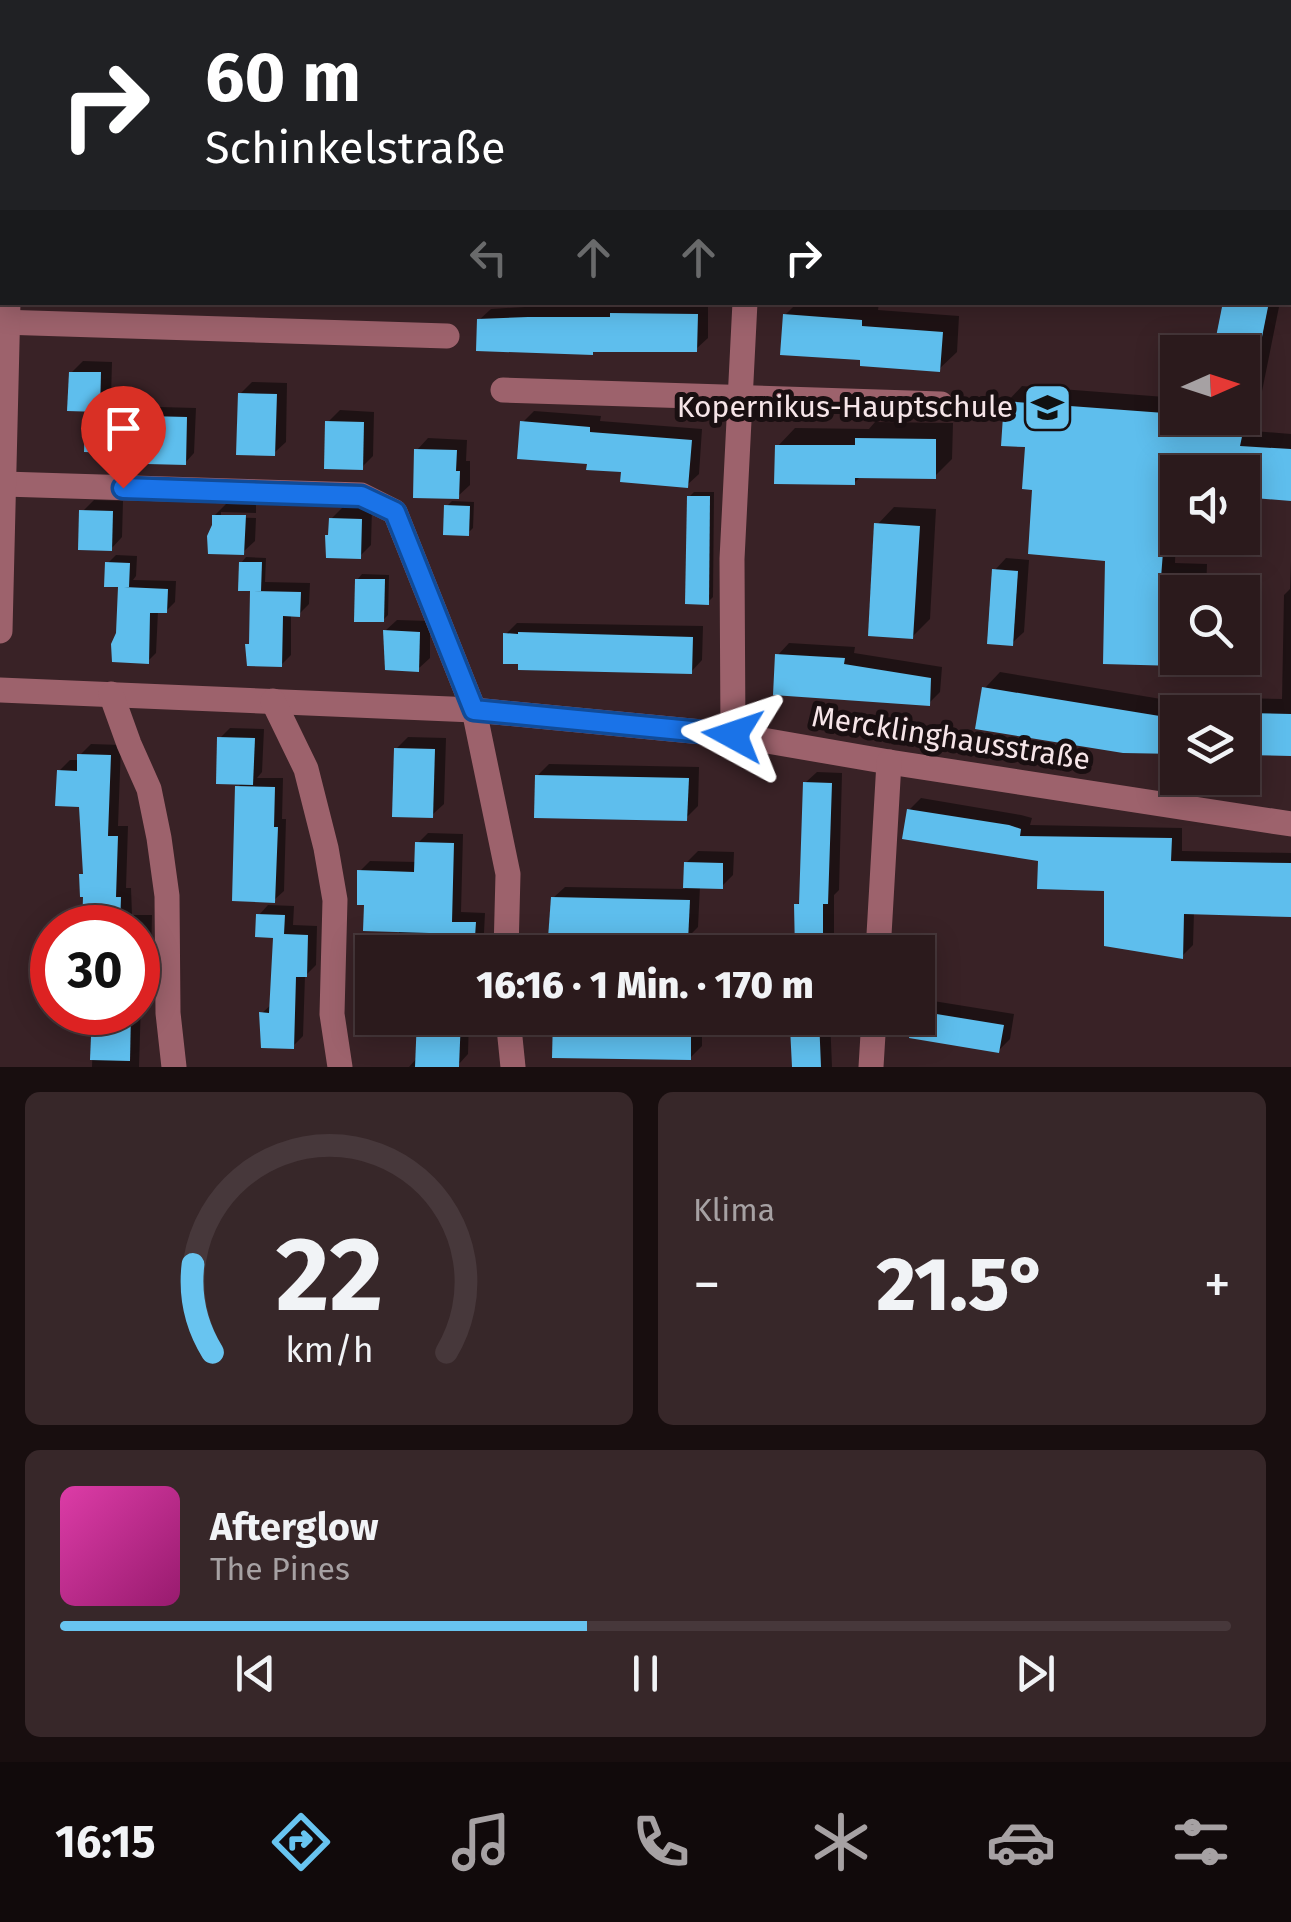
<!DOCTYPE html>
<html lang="de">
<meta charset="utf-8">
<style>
:root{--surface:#2b1a1c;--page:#372729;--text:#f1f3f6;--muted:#a6a1a3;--line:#47383b;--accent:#68c4f0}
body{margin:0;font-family:"Fira Sans",sans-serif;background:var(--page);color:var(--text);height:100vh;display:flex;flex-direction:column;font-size:38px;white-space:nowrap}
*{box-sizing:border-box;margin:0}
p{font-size:32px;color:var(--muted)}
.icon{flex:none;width:55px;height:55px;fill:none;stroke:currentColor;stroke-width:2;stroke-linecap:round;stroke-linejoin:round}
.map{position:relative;height:1067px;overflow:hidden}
.drawer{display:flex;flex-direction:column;gap:25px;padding:25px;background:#180e0f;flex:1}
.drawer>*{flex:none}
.hud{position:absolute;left:0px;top:0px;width:1292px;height:305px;box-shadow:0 5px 25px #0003,0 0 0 2px var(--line);background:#202124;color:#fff;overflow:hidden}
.needle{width:65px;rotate:87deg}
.tools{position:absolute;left:1160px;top:335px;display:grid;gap:20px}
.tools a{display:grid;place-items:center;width:100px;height:100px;border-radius:0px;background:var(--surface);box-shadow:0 5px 25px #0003,0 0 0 2px var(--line);font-size:50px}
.speed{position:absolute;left:30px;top:905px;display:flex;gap:20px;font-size:50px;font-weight:700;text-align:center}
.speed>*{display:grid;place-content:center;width:130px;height:130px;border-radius:50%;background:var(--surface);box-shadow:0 5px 25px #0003,0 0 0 2px var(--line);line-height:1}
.speed .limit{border:15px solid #d22;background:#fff;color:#111}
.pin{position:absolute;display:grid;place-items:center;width:85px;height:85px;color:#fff;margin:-102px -42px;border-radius:50% 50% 50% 0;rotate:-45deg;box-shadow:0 0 10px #0007}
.pin .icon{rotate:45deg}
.me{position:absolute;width:110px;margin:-55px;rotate:275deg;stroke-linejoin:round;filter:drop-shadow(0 0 8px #0008)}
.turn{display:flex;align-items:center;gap:35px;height:210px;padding:0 40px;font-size:45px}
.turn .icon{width:130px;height:130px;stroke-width:2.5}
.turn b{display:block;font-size:70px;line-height:85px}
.lanes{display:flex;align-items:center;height:95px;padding:0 40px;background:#0003;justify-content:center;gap:50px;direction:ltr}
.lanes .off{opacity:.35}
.big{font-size:75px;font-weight:800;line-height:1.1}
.drawer .widget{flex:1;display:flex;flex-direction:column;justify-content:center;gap:15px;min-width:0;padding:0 35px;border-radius:15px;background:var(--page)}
.drawer .dial{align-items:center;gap:0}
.dial svg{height:260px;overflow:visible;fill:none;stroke:var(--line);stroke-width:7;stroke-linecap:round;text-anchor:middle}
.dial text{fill:var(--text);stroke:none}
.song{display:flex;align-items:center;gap:30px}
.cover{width:120px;height:120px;border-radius:15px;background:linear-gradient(135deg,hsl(320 70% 55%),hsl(320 70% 35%))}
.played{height:10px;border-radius:5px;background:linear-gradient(90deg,var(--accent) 45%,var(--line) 45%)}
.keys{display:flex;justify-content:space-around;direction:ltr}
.heat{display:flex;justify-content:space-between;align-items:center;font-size:55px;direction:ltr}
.drawer .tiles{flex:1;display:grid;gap:25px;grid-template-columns:1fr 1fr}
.widget:last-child{grid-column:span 2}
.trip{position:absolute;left:355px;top:935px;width:580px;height:100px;border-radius:0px;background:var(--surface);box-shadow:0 5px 25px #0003,0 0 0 2px var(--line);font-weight:800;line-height:100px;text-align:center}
.tabs{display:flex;height:160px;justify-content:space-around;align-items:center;background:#110a0b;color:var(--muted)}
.tabs .icon{width:70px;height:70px}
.tabs .selected{color:var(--accent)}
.tabs b{font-size:45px;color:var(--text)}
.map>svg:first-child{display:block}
.shadow{fill:#0007}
.building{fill:#5ebeed}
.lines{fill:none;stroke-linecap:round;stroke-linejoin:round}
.minor{stroke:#9d626c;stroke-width:25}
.route-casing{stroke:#114b97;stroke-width:25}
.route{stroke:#1a73e8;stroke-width:18}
.labels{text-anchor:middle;stroke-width:10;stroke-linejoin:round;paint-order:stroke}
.poi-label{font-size:30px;fill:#f6e5e8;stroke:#190f11;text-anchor:end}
.street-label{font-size:30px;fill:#f6e5e8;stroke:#190f11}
</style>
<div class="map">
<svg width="1291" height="1067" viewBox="0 0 1291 1067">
<rect width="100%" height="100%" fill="#392226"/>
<g class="shadow">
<path d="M 320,0 L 368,0 L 367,2 L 320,2 Z"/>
<path d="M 520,0 L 736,0 L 734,2 L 552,2 Z"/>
<path d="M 812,0 L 1078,0 L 1075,2 L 812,2 Z"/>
<path d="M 1269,0 L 1291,0 L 1291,97 L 1290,2 L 1268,2 Z"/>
<path d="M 1290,194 L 1291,194 L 1290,258 Z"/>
<path d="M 798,302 L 879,303 L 878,310 L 959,316 L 957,352 L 939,369 L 862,358 L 785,315 Z"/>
<path d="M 1225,302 L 1280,302 L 1254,431 L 1291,434 L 1291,498 L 1242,472 L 1178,472 L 1175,563 L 1207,564 L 1206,592 L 1178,592 L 1178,658 L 1196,658 L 1190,664 L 1106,662 L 1108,559 L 1034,488 L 1028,444 L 1007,402 L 1022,386 L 1178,398 L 1178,418 L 1242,418 L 1242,352 L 1215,352 Z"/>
<path d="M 624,303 L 708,304 L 708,338 L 696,349 L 479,320 L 491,309 L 541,306 L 620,307 Z"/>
<path d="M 83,361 L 112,362 L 111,398 L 99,410 L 71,373 Z"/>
<path d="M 252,382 L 287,383 L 286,442 L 274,453 L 240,394 Z"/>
<path d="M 160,407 L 196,408 L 194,453 L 185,463 L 150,451 L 87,423 L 97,414 L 152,415 Z"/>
<path d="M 340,410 L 374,412 L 373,456 L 362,467 L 328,422 Z"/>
<path d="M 534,411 L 601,416 L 600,421 L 702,429 L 699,474 L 687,485 L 589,462 L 523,422 Z"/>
<path d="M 875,422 L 953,423 L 952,459 L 935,476 L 861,476 L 854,483 L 778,446 L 795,428 L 869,429 Z"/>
<path d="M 428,438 L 467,440 L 466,461 L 470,461 L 470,485 L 458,496 L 417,450 Z"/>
<path d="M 694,492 L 714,492 L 713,597 L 708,602 L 689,497 Z"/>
<path d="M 94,500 L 123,501 L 122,537 L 111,549 L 82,512 Z"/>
<path d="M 452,501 L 474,502 L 473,528 L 468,533 L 446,507 Z"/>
<path d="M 226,504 L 256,505 L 256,513 L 221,512 L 221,517 L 256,518 L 255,541 L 243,552 L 214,516 Z"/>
<path d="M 343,507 L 372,508 L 371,545 L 360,556 L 331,519 Z"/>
<path d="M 894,507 L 936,509 L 930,619 L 912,637 L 877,525 Z"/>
<path d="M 116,555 L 137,556 L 136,576 L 133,580 L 176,581 L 175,602 L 166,611 L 158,611 L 156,653 L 148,661 L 119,634 L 120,585 L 108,563 Z"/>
<path d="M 246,557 L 266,558 L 265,582 L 310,583 L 309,604 L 299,614 L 291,614 L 291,655 L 281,665 L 248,645 L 251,641 L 253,592 L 257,589 L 241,563 Z"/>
<path d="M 1006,558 L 1029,560 L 1024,632 L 1012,643 L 995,570 Z"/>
<path d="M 1291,560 L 1291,754 L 1242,753 L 1242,712 L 1178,712 L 1178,751 L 985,688 L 1000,672 L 1185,703 L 1191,697 L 1282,699 L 1284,595 L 1290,589 Z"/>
<path d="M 362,574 L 389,575 L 388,615 L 383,620 L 357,580 Z"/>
<path d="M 397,620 L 430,621 L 430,658 L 418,669 L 385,631 Z"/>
<path d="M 517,623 L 703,626 L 702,660 L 691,672 L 506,634 Z"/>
<path d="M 789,643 L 855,647 L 854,653 L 942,667 L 940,692 L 929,703 L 778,655 Z"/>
<path d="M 230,728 L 264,729 L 262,772 L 257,778 L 283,778 L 282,819 L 286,819 L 284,891 L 274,900 L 238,787 L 243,782 L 220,738 Z"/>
<path d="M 408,737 L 446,738 L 444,804 L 432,815 L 396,749 Z"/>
<path d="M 91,744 L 121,745 L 118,826 L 128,826 L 126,888 L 131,888 L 132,915 L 152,915 L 151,960 L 142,969 L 139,1067 L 92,1067 L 94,1012 L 138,1012 L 138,928 L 85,928 L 82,875 L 85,872 L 82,805 L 59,771 L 70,760 L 80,760 L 80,755 Z"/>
<path d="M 549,764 L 699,767 L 698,806 L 686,818 L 537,776 Z"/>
<path d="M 817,772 L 842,773 L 839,890 L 834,895 L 834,952 L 797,952 L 797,905 L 801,900 L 805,783 Z"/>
<path d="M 921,798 L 1021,815 L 1032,818 L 1030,825 L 1182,828 L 1182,851 L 1291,853 L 1291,914 L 1194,912 L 1193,945 L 1182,956 L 1107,888 L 1041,859 L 909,810 Z"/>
<path d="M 428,833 L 463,834 L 461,912 L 485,913 L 483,952 L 399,952 L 399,930 L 367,903 L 360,871 L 370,861 L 417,862 L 418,843 Z"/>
<path d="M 698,851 L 734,852 L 733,875 L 722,886 L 700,886 L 698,927 L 687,938 L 553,898 L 565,887 L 685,889 L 686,863 Z"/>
<path d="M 268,905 L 294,906 L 293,925 L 317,926 L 316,965 L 305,976 L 303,1036 L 293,1046 L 262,1013 L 272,1004 L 275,935 L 259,915 Z"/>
<path d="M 927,1000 L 1014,1014 L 1010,1039 L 998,1051 L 911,1036 L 914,1018 L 918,1018 L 918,1009 Z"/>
<path d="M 419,1018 L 469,1018 L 468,1054 L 458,1065 L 409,1067 L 418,1057 Z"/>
<path d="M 557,1018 L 702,1018 L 702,1046 L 690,1058 Z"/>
<path d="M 797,1018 L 830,1018 L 832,1067 L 794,1067 L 793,1028 L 797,1023 Z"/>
</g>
<g class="building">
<path d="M 1223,302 L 1269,302 L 1259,352 L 1213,352 Z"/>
<path d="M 610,313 L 698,314 L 697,352 L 593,352 L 593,355 L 476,351 L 477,319 L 528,317 L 610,317 Z"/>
<path d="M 783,314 L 862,320 L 862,326 L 943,332 L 940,372 L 860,366 L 860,360 L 780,355 Z"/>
<path d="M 69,372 L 101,372 L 100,412 L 67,411 Z"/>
<path d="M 238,393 L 277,394 L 275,456 L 236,455 Z"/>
<path d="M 1004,401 L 1178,414 L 1178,418 L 1246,418 L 1240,446 L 1291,449 L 1291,501 L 1242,497 L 1242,472 L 1178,472 L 1178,501 L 1167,500 L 1161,578 L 1178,578 L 1178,666 L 1103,664 L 1105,561 L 1028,554 L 1032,490 L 1022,489 L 1025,447 L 1001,446 Z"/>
<path d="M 148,416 L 187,417 L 186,465 L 147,464 L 147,454 L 84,452 L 85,422 L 148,424 Z"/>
<path d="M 325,421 L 364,422 L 363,470 L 324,469 Z"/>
<path d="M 520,421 L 590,427 L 590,432 L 692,440 L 688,488 L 620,482 L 621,472 L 586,470 L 587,464 L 517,459 Z"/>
<path d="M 855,438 L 936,439 L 936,479 L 855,478 L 855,485 L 774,484 L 775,445 L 855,445 Z"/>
<path d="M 414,449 L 457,450 L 456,471 L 460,471 L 459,499 L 413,498 Z"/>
<path d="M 687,496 L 710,496 L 709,605 L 685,604 Z"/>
<path d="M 444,505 L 470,506 L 469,536 L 443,535 Z"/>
<path d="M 79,510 L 113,511 L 112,551 L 78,550 Z"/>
<path d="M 212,515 L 246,515 L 244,555 L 208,554 L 207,536 L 212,525 Z"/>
<path d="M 329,518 L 362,519 L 361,559 L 326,558 L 325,535 L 328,535 Z"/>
<path d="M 874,523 L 920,526 L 913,639 L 868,636 Z"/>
<path d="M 105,562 L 130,563 L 129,587 L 124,587 L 168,589 L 167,613 L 150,613 L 149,664 L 112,662 L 111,644 L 116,633 L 118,587 L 104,587 Z"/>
<path d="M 239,562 L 262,562 L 261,591 L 238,591 Z"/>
<path d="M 992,569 L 1018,571 L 1013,646 L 987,644 Z"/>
<path d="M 355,579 L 385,579 L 384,622 L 354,622 Z"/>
<path d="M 250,591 L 301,592 L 300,617 L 283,616 L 282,667 L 247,666 L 245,644 L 249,644 Z"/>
<path d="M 383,630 L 420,632 L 419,672 L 385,670 Z"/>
<path d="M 518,632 L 693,637 L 692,674 L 518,670 L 518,664 L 503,664 L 503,633 L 518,634 Z"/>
<path d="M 775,654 L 845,658 L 844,664 L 931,678 L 930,706 L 773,695 Z"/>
<path d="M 982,687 L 1178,719 L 1178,754 L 1123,753 L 975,729 Z"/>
<path d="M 1242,713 L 1291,714 L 1291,756 L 1242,755 Z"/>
<path d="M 217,737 L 255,738 L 253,785 L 216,784 Z"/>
<path d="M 394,748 L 435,749 L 433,818 L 392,817 Z"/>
<path d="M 77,754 L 111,755 L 108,836 L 118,836 L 116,897 L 121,897 L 120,928 L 82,928 L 83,897 L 80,897 L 79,874 L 83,874 L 79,807 L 55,806 L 57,770 L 77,771 Z"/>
<path d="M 535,775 L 689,778 L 687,821 L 534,818 Z"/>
<path d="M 803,782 L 832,783 L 828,904 L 823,904 L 823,952 L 795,952 L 794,904 L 799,904 Z"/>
<path d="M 235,786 L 275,787 L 274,827 L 278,827 L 275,903 L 232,901 Z"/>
<path d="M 907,809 L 1009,825 L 1021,829 L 1020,836 L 1172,838 L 1171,861 L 1291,863 L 1291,917 L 1184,914 L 1183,959 L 1104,946 L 1104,891 L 1037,889 L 1038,861 L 902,839 Z"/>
<path d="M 415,842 L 454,843 L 452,922 L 476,922 L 474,952 L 429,952 L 429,933 L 363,931 L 364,905 L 357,905 L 357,870 L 414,872 Z"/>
<path d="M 684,862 L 723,863 L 723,889 L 683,888 Z"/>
<path d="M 551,897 L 690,900 L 688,941 L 548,938 Z"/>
<path d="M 256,914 L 285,915 L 284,934 L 308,935 L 307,977 L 296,977 L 294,1049 L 261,1048 L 259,1012 L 269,1013 L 273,938 L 255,937 Z"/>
<path d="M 918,1011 L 1004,1025 L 999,1053 L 909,1038 L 912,1018 L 918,1018 Z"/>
<path d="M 92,1012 L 131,1012 L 130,1061 L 90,1060 Z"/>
<path d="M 417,1018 L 461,1018 L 459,1067 L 415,1067 Z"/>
<path d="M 553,1018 L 691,1020 L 691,1060 L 552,1058 Z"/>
<path d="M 795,1018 L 819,1018 L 821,1067 L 792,1067 L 790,1027 L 795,1027 Z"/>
</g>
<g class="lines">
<g class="minor">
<path d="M 448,0 L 448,2"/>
<path d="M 10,2 L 10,0"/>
<path d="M 774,2 L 774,0"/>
<path d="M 1290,133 L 1291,133"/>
<path d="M 0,322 L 447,336"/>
<path d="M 503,390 L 941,404"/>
<path d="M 4,484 L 361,495 L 395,512 L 474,710 L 508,874 L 506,952"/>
<path d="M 0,631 L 8,302"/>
<path d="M 0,690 L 474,710 L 733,735 L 889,762 L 1291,824"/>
<path d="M 111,694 L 129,744 L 149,789 L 159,838 L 167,896 L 168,1013 L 174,1067"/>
<path d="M 273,701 L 306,769 L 326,848 L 335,900 L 332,1014 L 340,1067"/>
<path d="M 733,735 L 732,559 L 745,302"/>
<path d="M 878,952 L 889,762"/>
<path d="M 508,1018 L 513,1067"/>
<path d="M 871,1067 L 874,1018"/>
</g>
</g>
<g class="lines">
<defs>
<path id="route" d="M 123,488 L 361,496 L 395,512 L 474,710 L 733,735"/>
</defs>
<use href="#route" class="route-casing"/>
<use href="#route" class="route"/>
</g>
<defs>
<symbol id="school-square" viewBox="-11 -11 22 22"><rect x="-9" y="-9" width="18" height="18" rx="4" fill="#68c4f0" stroke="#190f11"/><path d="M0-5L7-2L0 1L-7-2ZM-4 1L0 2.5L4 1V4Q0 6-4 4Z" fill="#111"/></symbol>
</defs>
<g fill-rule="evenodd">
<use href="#school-square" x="1020" y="380" width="55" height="55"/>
</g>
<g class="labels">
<g class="poi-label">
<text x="1013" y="417">Kopernikus-Hauptschule</text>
</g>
<g class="street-label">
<text transform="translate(951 738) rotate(9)" y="10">Mercklinghausstraße</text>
</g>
</g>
</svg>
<div class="tools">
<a><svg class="needle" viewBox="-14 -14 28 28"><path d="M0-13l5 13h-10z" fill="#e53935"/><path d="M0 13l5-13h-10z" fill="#a6a1a3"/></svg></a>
<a><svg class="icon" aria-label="sound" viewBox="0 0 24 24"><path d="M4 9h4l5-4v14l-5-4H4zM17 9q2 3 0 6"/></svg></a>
<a><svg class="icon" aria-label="search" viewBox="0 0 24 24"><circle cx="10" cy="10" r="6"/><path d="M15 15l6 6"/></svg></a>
<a><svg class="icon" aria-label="layers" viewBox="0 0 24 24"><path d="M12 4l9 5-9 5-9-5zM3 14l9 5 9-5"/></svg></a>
</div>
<div class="speed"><div class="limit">30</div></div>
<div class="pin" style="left:123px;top:488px;background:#d93025"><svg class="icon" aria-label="arrive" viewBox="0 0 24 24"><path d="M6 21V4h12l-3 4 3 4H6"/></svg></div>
<svg class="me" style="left:733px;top:735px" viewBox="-20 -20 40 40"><path d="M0-17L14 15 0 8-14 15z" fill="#1a73e8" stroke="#fff" stroke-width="4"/></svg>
<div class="trip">16:16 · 1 Min. · 170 m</div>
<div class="hud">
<div class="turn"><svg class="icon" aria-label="right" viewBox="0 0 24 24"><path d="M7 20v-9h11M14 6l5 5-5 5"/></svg><div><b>60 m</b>Schinkelstraße</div></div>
<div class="lanes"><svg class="icon off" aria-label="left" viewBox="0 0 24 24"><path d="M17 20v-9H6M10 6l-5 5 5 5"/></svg><svg class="icon off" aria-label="ahead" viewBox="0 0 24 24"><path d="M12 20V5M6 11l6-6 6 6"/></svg><svg class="icon off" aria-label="ahead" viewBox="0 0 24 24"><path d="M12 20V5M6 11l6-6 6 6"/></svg><svg class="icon" aria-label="right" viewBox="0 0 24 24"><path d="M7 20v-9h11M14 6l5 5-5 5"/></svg></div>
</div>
</div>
<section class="drawer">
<div class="tiles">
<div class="widget dial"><svg viewBox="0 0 100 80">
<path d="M14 69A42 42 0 1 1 86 69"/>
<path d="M14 69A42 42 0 0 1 8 42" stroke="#68c4f0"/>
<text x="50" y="56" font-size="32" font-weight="700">22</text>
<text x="50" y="72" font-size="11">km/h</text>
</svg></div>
<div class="widget"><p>Klima</p>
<div class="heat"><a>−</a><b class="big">21.5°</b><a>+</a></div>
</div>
<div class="widget">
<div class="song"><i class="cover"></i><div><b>Afterglow</b><p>The Pines</p></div></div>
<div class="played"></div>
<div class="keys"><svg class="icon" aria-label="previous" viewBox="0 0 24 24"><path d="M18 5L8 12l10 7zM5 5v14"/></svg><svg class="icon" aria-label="pause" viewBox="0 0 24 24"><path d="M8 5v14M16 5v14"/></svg><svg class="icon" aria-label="next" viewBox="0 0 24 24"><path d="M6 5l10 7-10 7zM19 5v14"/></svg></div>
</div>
</div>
</section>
<nav class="tabs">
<b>16:15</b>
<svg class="icon selected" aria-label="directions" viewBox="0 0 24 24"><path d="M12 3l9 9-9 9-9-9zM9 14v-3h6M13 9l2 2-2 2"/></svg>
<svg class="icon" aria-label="music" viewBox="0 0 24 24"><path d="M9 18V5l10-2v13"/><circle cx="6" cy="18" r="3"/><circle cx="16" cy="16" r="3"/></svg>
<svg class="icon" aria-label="phone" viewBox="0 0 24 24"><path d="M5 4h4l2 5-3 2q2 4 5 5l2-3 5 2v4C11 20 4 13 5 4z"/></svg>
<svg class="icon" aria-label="climate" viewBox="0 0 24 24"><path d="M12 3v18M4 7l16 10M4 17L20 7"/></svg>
<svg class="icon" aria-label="car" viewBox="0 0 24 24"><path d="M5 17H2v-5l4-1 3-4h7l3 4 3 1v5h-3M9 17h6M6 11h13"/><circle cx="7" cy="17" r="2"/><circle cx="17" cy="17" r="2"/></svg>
<svg class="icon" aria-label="filters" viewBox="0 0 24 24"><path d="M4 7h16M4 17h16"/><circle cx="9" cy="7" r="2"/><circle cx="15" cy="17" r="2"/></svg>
</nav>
